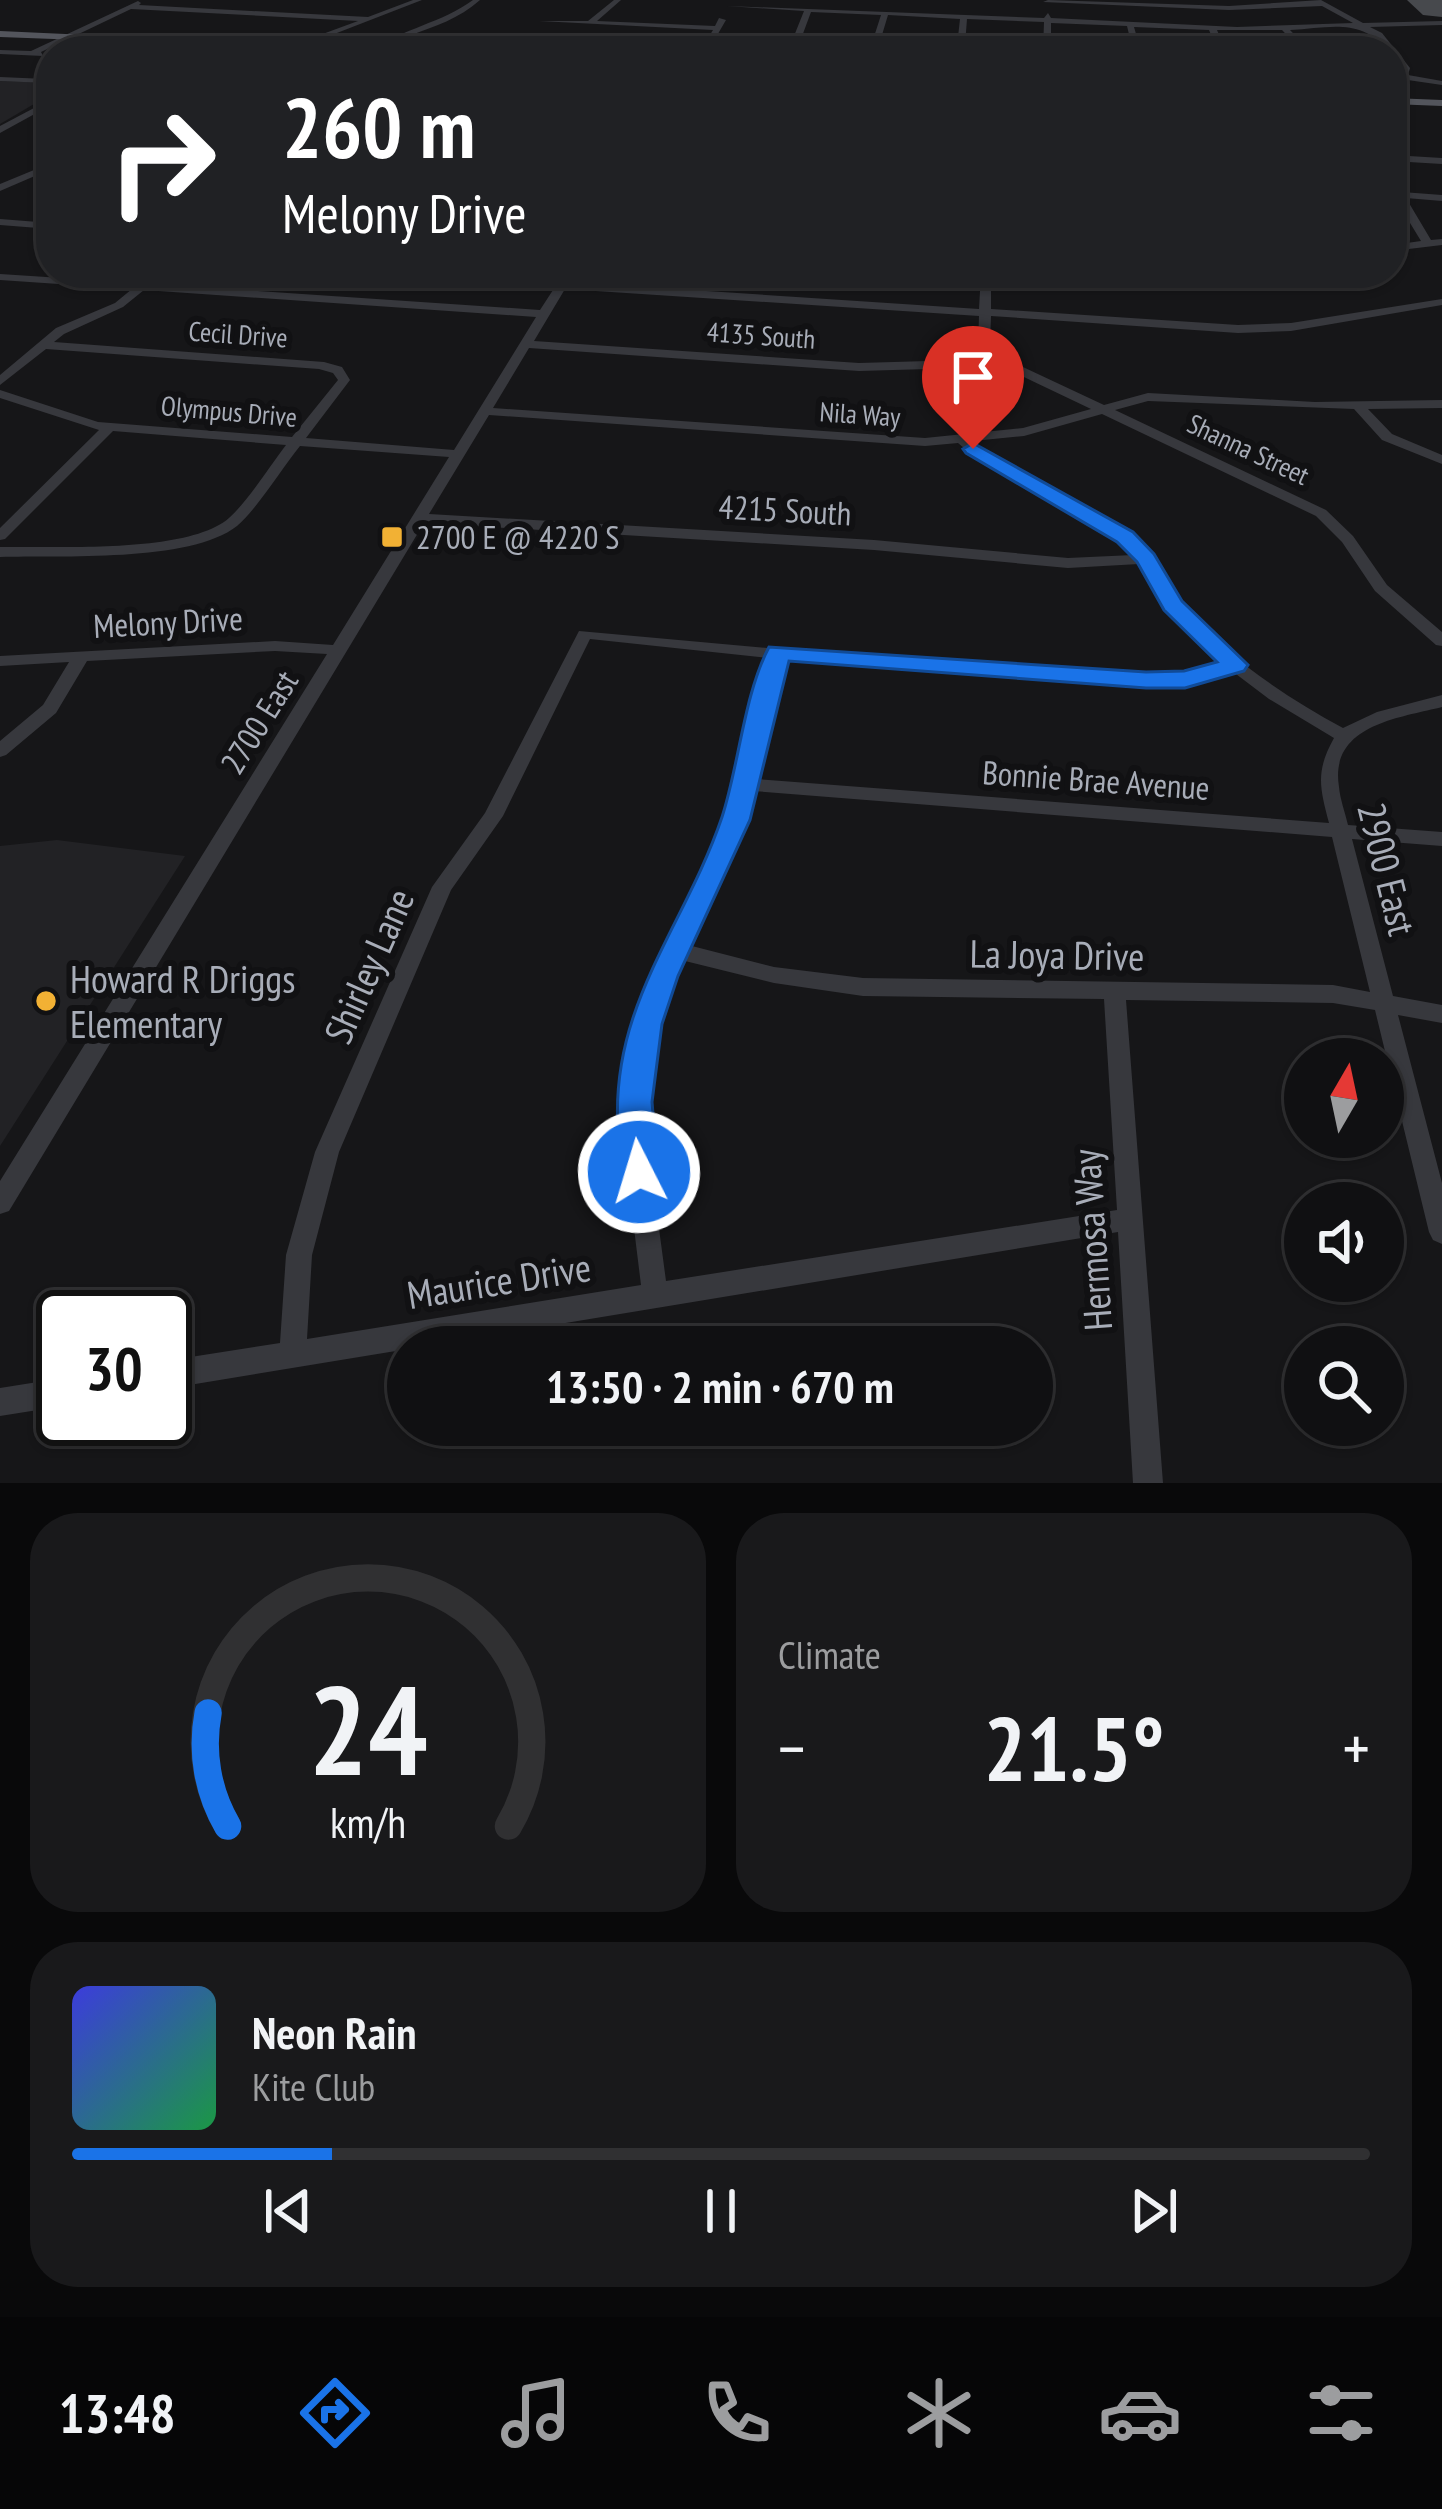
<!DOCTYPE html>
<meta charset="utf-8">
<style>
:root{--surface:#101012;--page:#19191b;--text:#f1f3f6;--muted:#9c9d9f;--line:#303032;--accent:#1a73e8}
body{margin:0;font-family:"PT Sans Narrow",sans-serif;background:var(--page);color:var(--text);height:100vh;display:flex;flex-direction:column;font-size:45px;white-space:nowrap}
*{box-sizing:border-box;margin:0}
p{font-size:39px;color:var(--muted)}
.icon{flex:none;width:66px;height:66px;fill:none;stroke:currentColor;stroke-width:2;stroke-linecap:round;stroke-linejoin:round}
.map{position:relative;height:1483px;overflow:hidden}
.sheet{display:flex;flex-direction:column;gap:30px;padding:30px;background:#09090a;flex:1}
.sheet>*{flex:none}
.hud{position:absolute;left:36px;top:36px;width:1371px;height:252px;border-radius:48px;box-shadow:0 3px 9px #0004,0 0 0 3px var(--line);background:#202124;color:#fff;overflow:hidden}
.needle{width:78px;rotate:9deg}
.controls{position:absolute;left:1284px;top:1038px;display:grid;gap:24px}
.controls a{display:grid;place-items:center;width:120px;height:120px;border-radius:50%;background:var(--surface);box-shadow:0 3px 9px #0004,0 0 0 3px var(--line);font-size:60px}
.speed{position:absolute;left:36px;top:1290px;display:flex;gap:24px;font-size:60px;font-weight:700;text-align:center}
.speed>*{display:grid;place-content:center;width:156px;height:156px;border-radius:50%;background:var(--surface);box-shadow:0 3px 9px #0004,0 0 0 3px var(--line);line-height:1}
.speed .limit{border:6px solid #111;border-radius:18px;background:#fff;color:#111}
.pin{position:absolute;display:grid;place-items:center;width:102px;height:102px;color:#fff;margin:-123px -51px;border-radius:50% 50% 50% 0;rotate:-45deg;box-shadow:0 0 12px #0007}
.pin .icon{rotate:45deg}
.me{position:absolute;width:132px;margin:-66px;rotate:355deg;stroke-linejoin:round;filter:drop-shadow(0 0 9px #0008)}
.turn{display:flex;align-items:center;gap:42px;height:252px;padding:0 48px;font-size:54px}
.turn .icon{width:156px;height:156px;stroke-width:2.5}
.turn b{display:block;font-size:84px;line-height:102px}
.big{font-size:90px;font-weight:800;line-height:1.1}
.sheet .tile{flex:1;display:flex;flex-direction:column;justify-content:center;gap:18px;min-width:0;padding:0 42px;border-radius:48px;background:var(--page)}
.sheet .dial{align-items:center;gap:0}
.dial svg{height:312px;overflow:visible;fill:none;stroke:var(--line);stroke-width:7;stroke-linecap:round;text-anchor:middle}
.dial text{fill:var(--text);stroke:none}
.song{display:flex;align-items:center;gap:36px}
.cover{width:144px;height:144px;border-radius:18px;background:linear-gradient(135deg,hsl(240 70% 55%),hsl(140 70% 35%))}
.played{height:12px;border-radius:6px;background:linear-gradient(90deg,var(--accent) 20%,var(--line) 20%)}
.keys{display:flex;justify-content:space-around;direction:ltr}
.heat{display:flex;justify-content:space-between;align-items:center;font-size:66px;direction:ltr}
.sheet .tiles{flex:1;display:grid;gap:30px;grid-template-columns:1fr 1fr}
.tile:last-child{grid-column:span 2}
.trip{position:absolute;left:387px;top:1326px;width:666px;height:120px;border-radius:60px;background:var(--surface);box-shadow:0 3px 9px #0004,0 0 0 3px var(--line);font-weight:800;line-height:120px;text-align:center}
.dock{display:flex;height:192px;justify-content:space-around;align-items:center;background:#060607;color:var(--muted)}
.dock .icon{width:84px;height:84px}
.dock .active{color:var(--accent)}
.dock b{font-size:54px;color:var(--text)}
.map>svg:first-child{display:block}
.built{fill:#222225}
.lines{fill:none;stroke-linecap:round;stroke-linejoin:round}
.minor{fill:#37383d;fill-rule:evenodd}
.major{fill:#53555c;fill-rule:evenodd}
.wall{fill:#47494d}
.route{fill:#1a73e8;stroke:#114b97;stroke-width:3}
.poi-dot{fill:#f2b134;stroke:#111113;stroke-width:4.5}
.labels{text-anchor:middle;stroke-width:12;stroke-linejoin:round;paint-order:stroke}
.far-street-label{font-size:27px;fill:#a8adb8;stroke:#111113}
.street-label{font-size:33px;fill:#a8adb8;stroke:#111113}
.poi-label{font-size:33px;fill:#a8adb8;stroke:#111113;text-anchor:start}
.near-street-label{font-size:39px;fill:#a8adb8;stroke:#111113}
.near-poi-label{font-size:39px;fill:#a8adb8;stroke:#111113;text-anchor:start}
</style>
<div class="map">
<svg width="1442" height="1483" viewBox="0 0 1442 1483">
<rect width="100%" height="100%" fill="#161618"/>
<g class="built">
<path d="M 0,81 L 51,83 L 51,94 L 0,124 Z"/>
<path d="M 57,840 L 185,856 L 0,1146 L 0,846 Z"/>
</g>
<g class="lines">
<g class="minor">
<path d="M 413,0 L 422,0 L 293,50 L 290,46 L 358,21 L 131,9 L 41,52 L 43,56 L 0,54 L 0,50 L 31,51 L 138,1 L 141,3 L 139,5 L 368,17 Z"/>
<path d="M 473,0 L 480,0 C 459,19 435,26 409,36 C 396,41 386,50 372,51 C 403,28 442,23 473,0 Z"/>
<path d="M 614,0 L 621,0 L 597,21 L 715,26 L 719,18 L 726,20 L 708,51 L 700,51 L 713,30 L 539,21 L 588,21 Z"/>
<path d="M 1048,0 L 1229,6 L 1321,0 L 1363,23 L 1442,21 L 1442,25 L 1370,27 L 1382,33 L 1410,68 L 1408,75 L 1442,81 L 1442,85 L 1394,78 L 1394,74 L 1401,74 L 1403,70 L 1392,56 L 1392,51 L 1388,51 C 1361,17 1329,28 1290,30 L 1310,51 L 1302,51 L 1282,30 L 1217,30 L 1226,51 L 1218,51 L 1209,30 L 1134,27 L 1141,51 L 1133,51 L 1127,26 L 1051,23 L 1051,51 L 1043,51 L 1044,22 L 967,19 L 965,45 L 978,51 L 967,51 L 957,46 L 960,19 L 888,15 L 879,45 L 875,47 L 796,43 L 792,41 L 804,11 L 727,6 L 1044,18 L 1048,13 L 1051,18 L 1237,27 L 1353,23 L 1322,6 L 1229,10 L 1043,2 ZM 811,12 L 881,15 L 872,43 L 801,39 Z"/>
<path d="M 0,77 L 46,79 L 50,81 L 46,83 L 0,81 Z"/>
<path d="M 51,99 L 51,105 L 0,133 L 0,126 Z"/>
<path d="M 1392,155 L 1442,158 L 1442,164 L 1392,161 Z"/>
<path d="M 51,163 L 51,169 L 0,191 L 0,184 Z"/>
<path d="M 1392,181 L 1402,192 L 1442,195 L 1442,201 L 1406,198 L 1431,240 L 1442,239 L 1442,245 L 1392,251 L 1392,245 L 1421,241 L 1393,195 Z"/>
<path d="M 0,219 L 51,223 L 51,229 L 0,225 Z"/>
<path d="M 152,273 L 164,273 L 152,284 L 540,310 L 564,273 L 574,273 L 569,282 L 979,309 L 981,273 L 991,273 L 991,309 L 1238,325 L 1291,323 L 1442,299 L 1442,305 L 1291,331 L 1238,333 L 991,316 L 990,347 L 995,354 L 1104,405 L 1148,393 L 1315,402 L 1442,400 L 1442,408 L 1368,409 L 1392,434 L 1442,455 L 1442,464 L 1382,440 L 1354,409 L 1148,401 L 1115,410 L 1326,510 L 1353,536 L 1387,585 L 1442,632 L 1442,646 L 1436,645 L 1375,591 L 1342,542 L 1316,516 L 1102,414 L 1024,436 L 973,441 C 1021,480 1083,495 1130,534 C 1154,554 1162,583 1183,607 C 1228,658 1284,696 1343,728 L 1377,712 L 1442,695 L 1442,707 C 1399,718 1329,725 1339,787 C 1340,799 1345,812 1348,825 L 1442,832 L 1442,846 L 1352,839 L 1393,996 L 1442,1005 L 1442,1023 L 1398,1015 L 1442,1183 L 1442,1244 L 1433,1240 L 1429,1232 L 1375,1010 L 1333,1003 L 1126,1000 L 1163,1483 L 1133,1483 L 1118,1232 L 165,1389 L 165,1361 L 280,1343 L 286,1255 L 315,1152 L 432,887 L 485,813 L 579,631 L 823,653 L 1146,675 L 1185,674 L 1222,663 L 1170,611 L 1139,564 L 1068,568 L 874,550 L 424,523 L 9,1211 L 0,1214 L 0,1181 L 327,654 L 275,651 L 87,661 L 56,713 L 6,755 L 0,757 L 0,741 L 43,705 L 69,662 L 0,666 L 0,656 L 275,641 L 333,645 L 449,457 L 300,446 C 282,468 257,509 237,526 C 190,563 59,555 0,557 L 0,547 C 55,546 188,554 229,518 C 249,500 269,467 286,445 L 113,431 L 5,539 L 0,540 L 0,528 L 99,430 L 0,398 L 0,390 L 98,422 L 292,437 L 338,380 L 333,373 L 319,369 L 46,349 L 0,385 L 0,375 L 56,328 L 115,303 L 132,289 L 0,280 L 0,274 L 139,283 ZM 565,289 L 979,316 L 978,347 L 984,355 L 963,360 L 859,363 L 534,341 ZM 144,290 L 536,317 L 454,450 L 306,438 L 350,380 L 342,367 L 324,362 L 54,342 L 64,334 L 123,307 ZM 529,348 L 859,371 L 963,368 L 990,361 L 1091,409 L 1023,428 L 925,438 L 493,408 ZM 489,415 L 925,446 L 958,443 C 1011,489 1087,502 1133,555 L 1068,558 L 874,540 L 429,514 ZM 590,639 L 768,658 L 726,820 L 651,977 L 629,1049 L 622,1131 L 641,1285 L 307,1339 L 312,1255 L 339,1152 L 451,890 L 503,816 ZM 785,659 L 1146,685 L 1185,684 L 1232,671 L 1269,699 L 1334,738 C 1315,772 1320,788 1329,823 L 756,779 ZM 753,791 L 1332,837 L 1370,992 L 1333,985 L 863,978 L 774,967 L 688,945 L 746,820 ZM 681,960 L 774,983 L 863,996 L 1104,999 L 1117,1210 L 666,1281 L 646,1131 L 651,1049 Z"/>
<path d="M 63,1378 L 63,1406 L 0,1416 L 0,1388 Z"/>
</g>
<g class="major">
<path d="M 0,31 L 369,48 L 373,51 L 0,37 Z"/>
<path d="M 1392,98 L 1442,100 L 1442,106 L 1392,104 Z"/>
</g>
</g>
<path class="wall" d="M 1407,0 L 1442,0 L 1442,17 L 1423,15 Z"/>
<path class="route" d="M 973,443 L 1133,532 L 1154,554 L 1182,601 L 1248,665 L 1244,671 L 1185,688 L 1146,688 L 789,661 L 750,820 L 678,976 L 662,1024 L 652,1102 L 658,1172 L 652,1184 L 639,1189 L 626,1184 C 618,1167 619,1148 618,1129 C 610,1005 685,926 722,817 C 739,765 744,694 769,647 L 1146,672 L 1184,671 L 1217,662 L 1164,610 L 1137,562 L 1117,542 L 966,453 L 963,449 Z"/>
<g class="poi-dot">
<rect x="380" y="525" width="24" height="24" rx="6"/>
<circle cx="46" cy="1001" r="12"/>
</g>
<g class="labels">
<g class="far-street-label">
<text transform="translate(238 335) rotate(4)" y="9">Cecil Drive</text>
<text transform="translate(761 336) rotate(4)" y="9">4135 South</text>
<text transform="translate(229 412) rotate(5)" y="9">Olympus Drive</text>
<text transform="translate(860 415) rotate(4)" y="9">Nila Way</text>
<text transform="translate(1248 450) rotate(25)" y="9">Shanna Street</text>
</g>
<g class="street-label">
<text transform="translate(785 510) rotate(3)" y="12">4215 South</text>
<text transform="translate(168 622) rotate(-3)" y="12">Melony Drive</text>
<text transform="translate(259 722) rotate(-58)" y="12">2700 East</text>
<text transform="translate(1096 780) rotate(4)" y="12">Bonnie Brae Avenue</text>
</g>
<g class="poi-label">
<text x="416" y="549">2700 E @ 4220 S</text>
</g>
<g class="near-street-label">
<text transform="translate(1387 869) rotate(76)" y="14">2900 East</text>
<text transform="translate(1057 955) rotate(1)" y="14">La Joya Drive</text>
<text transform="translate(369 966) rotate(-66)" y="14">Shirley Lane</text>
<text transform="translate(1092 1240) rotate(-94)" y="14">Hermosa Way</text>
<text transform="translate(499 1281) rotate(-9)" y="14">Maurice Drive</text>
</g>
<g class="near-poi-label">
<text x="70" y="993">Howard R Driggs<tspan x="70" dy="45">Elementary</tspan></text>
</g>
</g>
</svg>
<div class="controls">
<a><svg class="needle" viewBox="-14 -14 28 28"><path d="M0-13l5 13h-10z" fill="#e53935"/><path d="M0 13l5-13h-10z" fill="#9c9d9f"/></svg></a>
<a><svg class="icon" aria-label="sound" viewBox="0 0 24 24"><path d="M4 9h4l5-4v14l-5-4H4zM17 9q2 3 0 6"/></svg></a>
<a><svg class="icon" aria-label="search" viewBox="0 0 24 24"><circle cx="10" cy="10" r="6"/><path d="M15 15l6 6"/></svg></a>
</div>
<div class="speed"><div class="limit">30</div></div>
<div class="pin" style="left:973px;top:449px;background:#d93025"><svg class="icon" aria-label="arrive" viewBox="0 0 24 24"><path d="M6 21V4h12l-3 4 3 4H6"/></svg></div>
<svg class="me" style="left:639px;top:1172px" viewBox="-20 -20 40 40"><circle r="17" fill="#1a73e8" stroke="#fff" stroke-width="3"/><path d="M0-11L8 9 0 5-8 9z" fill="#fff"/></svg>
<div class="trip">13:50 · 2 min · 670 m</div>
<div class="hud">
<div class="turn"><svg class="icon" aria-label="right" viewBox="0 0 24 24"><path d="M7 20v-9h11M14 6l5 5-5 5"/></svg><div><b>260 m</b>Melony Drive</div></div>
</div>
</div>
<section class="sheet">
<div class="tiles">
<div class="tile dial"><svg viewBox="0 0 100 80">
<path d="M14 69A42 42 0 1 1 86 69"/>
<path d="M14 69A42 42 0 0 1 9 40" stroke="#1a73e8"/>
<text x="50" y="56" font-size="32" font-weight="700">24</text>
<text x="50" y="72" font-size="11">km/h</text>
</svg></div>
<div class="tile"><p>Climate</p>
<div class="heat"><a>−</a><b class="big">21.5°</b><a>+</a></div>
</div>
<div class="tile">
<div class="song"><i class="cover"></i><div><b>Neon Rain</b><p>Kite Club</p></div></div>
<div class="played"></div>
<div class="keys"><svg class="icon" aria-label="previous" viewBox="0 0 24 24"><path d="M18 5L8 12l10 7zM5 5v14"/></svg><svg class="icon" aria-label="pause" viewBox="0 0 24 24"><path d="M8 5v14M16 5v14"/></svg><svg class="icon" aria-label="next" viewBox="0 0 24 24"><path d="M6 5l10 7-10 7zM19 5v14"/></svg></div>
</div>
</div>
</section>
<nav class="dock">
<b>13:48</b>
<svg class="icon active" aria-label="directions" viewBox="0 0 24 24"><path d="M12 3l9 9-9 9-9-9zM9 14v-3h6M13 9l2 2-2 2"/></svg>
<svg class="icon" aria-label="music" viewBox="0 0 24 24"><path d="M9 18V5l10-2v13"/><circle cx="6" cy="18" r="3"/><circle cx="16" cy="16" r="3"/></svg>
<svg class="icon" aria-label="phone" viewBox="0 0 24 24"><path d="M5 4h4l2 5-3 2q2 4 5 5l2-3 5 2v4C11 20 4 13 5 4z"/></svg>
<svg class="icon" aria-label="climate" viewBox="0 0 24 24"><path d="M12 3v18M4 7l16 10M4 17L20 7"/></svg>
<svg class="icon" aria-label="car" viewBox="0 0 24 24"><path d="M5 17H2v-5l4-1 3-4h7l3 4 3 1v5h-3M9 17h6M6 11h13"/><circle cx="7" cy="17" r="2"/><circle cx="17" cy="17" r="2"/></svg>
<svg class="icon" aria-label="filters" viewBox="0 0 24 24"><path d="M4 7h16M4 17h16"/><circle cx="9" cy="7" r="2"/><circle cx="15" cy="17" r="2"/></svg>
</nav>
